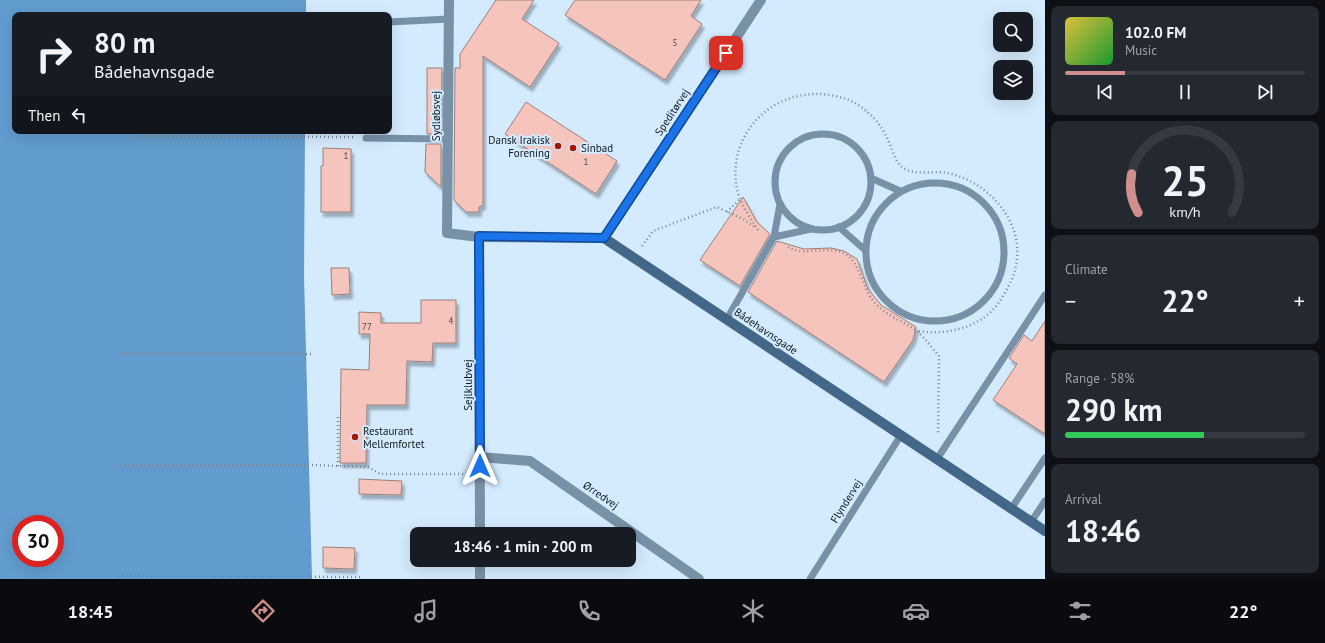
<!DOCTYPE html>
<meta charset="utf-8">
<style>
:root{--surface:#171b24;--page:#242831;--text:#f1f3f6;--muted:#9ea1a6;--line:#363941;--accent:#d08f8c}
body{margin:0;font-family:"PT Sans",sans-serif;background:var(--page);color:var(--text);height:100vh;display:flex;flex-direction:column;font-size:15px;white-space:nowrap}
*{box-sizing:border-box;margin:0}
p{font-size:13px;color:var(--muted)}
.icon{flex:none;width:22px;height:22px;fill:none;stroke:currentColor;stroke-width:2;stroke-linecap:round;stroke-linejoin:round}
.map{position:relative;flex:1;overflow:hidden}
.panel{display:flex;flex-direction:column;gap:6px;padding:6px;background:#0d0f14;width:280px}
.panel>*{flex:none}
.guide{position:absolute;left:12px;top:12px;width:380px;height:122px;border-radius:8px;box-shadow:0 4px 16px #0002;background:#171b24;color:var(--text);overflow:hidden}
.controls{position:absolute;left:993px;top:12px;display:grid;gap:8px}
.controls a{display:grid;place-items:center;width:40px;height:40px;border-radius:8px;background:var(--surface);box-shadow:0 4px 16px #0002;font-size:20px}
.speed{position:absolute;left:12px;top:515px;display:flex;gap:8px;font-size:20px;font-weight:700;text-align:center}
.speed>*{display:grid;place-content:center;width:52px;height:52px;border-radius:50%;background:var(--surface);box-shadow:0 4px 16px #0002;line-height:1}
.speed .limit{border:6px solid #d22;background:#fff;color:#111}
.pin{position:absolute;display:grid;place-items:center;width:34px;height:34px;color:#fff;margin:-17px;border-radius:8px;box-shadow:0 2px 6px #0006}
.me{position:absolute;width:44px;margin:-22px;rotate:0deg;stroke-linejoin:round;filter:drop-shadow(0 0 3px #0008)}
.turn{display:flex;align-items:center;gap:14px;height:84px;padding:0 16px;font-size:18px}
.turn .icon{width:52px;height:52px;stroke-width:2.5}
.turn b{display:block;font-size:28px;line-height:34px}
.then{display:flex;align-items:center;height:38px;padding:0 16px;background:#0003;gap:8px;font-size:15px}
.big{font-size:30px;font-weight:800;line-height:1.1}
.panel .widget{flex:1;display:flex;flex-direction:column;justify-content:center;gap:6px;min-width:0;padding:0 14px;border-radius:8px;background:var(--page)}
.panel .dial{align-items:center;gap:0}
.dial svg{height:104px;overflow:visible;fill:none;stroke:var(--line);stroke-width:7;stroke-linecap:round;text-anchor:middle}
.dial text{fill:var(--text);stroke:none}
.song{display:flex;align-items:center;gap:12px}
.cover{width:48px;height:48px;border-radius:6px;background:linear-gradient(135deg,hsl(50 70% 55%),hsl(130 70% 35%))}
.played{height:4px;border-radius:2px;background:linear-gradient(90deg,var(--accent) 25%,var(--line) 25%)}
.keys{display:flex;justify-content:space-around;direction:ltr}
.heat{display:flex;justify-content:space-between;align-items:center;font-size:22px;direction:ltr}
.charge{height:6px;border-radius:3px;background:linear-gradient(90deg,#34c759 58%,var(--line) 0)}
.trip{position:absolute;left:410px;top:527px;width:226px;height:40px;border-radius:8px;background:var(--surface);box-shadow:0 4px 16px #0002;font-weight:800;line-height:40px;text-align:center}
.tab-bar{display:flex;height:64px;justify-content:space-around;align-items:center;background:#090b0e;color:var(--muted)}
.tab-bar .icon{width:28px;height:28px}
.tab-bar .current{color:var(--accent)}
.tab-bar b{font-size:18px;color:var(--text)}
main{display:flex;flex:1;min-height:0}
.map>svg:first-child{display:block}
.water{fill:#629cce;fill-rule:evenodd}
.building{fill:#f5c4bc;stroke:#9b7f7a;filter:url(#shadow)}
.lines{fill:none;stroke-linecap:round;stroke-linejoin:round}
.path{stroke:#798896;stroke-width:2.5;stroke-dasharray:1 3;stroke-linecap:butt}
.lane{stroke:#7891a7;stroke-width:7}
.street{stroke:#7891a7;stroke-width:10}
.secondary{stroke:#436787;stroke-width:10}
.route-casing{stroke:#114b97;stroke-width:10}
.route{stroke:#1a73e8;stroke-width:7}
.poi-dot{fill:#a8150b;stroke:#d4eafd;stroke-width:1.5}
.labels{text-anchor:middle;stroke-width:4;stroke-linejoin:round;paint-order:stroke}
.number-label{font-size:9px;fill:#4a4346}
.street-label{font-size:11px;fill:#11181f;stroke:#d4eafd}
.poi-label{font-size:11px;fill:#11181f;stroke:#d4eafd;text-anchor:start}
</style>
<main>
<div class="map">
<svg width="1045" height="579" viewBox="0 0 1045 579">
<defs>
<filter id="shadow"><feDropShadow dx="2.5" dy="4.5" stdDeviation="1" flood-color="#0004"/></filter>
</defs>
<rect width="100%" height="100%" fill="#d4eafd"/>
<path class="water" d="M 0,0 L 306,0 L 306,15 L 15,15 L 15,131 L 305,131 L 304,276 L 312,579 L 0,579 ZM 21,524 L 55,524 L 55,558 L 21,558 Z"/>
<g class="building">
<path d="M 496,0 L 534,0 L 522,19 L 559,43 L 530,87 L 483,56 L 483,205 L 479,207 L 479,212 L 466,212 L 454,200 L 455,68 L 460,68 L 460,54 Z"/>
<path d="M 575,0 L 701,0 L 691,16 L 702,24 L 665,80 L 565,15 Z"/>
<path d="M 427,68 L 442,68 L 441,134 L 427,134 Z"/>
<path d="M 526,102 L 617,161 L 596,194 L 505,134 Z"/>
<path d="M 426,144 L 441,144 L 441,187 L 425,172 Z"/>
<path d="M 323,148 L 351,149 L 351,212 L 321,212 L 321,166 L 323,166 Z"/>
<path d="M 743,197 L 757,222 L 770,234 L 740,286 L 700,260 Z"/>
<path d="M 777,241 L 804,249 L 831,248 L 844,251 L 857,259 L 868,289 L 881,305 L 916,327 L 913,340 L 884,382 L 748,292 Z"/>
<path d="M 331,268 L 349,268 L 350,294 L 332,295 Z"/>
<path d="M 421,300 L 456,300 L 456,343 L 433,343 L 432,362 L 407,361 L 406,405 L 367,405 L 366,463 L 340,463 L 341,369 L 369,370 L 370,334 L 359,334 L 359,312 L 381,313 L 381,323 L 421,323 Z"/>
<path d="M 1045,321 L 1045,434 L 993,400 L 1017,364 L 1009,358 L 1024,335 L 1032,341 Z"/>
<path d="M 359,479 L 402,481 L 401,495 L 359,494 Z"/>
<path d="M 323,547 L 355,548 L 354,569 L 323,568 Z"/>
</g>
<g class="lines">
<g class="path">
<path d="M 136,136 L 354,137"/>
<path d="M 727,212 L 740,199"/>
<path d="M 758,230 C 750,217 740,204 737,189 C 727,138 766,94 817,94 C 829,94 844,97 855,103 C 869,111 882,125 888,140 C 892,148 895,162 902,167 C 915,177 933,170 947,173 C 988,181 1025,222 1016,265 C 1014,277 1009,286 1003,296 C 986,327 949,336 916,331"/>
<path d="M 642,246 L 653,231 L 717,207 L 743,219 L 756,228"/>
<path d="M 788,247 C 806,258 829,243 847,255 C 861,265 863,291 876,304 C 888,317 904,321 917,331 C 925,338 932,348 939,356 L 938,433"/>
<path d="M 122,354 L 314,354"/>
<path d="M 338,417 L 338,466"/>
<path d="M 120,466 L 310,465 L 368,467 L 380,474 L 466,474"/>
<path d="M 119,576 L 361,577"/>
</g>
<g class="lane">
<path d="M 389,22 L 449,19"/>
<circle cx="823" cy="182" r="48"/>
<path d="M 366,138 L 448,139"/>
<path d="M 871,178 L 900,191"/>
<circle cx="935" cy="252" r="69"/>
<path d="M 839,227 L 865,250"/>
<path d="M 774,237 L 811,229"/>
<path d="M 727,319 L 774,237 L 780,204"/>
<path d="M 937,459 L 1045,295"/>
<path d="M 1011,509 L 1045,458"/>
<path d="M 1031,522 L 1045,501"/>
<path d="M 810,579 L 901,435"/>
</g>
<g class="street">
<path d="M 449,0 L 447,233 L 479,237 L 604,238 L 761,0"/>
<path d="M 479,237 L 480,534"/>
<path d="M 480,457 L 530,461 L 699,579"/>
<path d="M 480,560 L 480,579"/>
</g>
<path class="secondary" d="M 604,238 L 1045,531"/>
</g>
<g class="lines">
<defs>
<path id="route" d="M 480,466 L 479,236 L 604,238 L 726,53"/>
</defs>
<use href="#route" class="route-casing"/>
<use href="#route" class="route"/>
</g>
<g class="poi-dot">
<circle cx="558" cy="146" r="4"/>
<circle cx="573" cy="148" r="4"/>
<circle cx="355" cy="437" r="4"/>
</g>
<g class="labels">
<g class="number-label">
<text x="675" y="46">5</text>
<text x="346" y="159">1</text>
<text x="586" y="165">1</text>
<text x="451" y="324">4</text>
<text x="367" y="330">77</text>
</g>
<g class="street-label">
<text transform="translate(672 112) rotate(-57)" y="4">Speditørvej</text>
<text transform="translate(436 116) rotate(-90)" y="4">Sydløbsvej</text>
<text transform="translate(766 331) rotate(34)" y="4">Bådehavnsgade</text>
<text transform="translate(468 385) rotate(-90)" y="4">Sejlklubvej</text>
<text transform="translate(601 495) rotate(34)" y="4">Ørredvej</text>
<text transform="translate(846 501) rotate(-58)" y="4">Flyndervej</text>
</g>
<g class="poi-label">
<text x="550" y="144" text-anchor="end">Dansk Irakisk<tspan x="550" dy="13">Forening</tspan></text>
<text x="581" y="152">Sinbad</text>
<text x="363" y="435">Restaurant<tspan x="363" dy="13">Mellemfortet</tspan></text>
</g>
</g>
</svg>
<div class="controls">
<a><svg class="icon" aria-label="search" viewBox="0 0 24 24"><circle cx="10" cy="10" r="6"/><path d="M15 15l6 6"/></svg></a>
<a><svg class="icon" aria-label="layers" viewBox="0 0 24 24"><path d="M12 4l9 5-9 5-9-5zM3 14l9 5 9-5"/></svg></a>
</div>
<div class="speed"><div class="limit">30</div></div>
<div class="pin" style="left:726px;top:53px;background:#d93025"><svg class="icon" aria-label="arrive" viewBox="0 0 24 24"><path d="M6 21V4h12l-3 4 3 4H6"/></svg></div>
<svg class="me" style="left:480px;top:466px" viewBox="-20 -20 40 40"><path d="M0-17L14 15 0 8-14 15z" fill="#1a73e8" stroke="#fff" stroke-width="4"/></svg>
<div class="trip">18:46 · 1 min · 200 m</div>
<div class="guide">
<div class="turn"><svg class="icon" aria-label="right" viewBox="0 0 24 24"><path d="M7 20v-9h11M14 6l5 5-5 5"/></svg><div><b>80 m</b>Bådehavnsgade</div></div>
<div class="then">Then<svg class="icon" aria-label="left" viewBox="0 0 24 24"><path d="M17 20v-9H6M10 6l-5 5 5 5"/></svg></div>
</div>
</div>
<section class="panel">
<div class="widget">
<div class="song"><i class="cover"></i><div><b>102.0 FM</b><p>Music</p></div></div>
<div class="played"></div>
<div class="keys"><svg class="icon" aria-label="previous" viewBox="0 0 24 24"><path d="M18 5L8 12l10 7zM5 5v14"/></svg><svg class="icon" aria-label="pause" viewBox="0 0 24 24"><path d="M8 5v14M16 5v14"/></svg><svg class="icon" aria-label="next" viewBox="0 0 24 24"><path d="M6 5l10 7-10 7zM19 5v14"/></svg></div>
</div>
<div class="widget dial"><svg viewBox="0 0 100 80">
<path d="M14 69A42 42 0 1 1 86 69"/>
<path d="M14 69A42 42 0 0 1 9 39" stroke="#d08f8c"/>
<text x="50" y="56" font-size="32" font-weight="700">25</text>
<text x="50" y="72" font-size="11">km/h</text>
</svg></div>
<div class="widget"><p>Climate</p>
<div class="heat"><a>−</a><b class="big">22°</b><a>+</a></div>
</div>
<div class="widget"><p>Range · 58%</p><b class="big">290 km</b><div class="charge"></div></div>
<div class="widget"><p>Arrival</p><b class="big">18:46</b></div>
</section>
</main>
<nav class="tab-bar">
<b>18:45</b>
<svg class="icon current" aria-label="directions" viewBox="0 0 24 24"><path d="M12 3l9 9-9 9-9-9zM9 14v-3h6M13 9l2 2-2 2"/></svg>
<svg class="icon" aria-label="music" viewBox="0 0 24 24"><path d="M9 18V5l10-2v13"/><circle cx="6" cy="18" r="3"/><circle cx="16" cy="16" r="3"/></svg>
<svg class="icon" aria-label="phone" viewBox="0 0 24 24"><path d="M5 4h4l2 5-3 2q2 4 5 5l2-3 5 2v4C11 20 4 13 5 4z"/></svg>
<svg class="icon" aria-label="climate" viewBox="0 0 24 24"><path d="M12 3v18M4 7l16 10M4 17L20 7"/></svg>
<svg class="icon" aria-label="car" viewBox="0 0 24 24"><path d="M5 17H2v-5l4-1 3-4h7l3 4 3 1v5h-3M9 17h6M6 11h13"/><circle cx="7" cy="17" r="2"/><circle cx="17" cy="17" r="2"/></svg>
<svg class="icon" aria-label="filters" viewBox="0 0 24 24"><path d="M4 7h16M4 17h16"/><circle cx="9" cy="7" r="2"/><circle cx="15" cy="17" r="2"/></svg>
<b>22°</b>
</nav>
